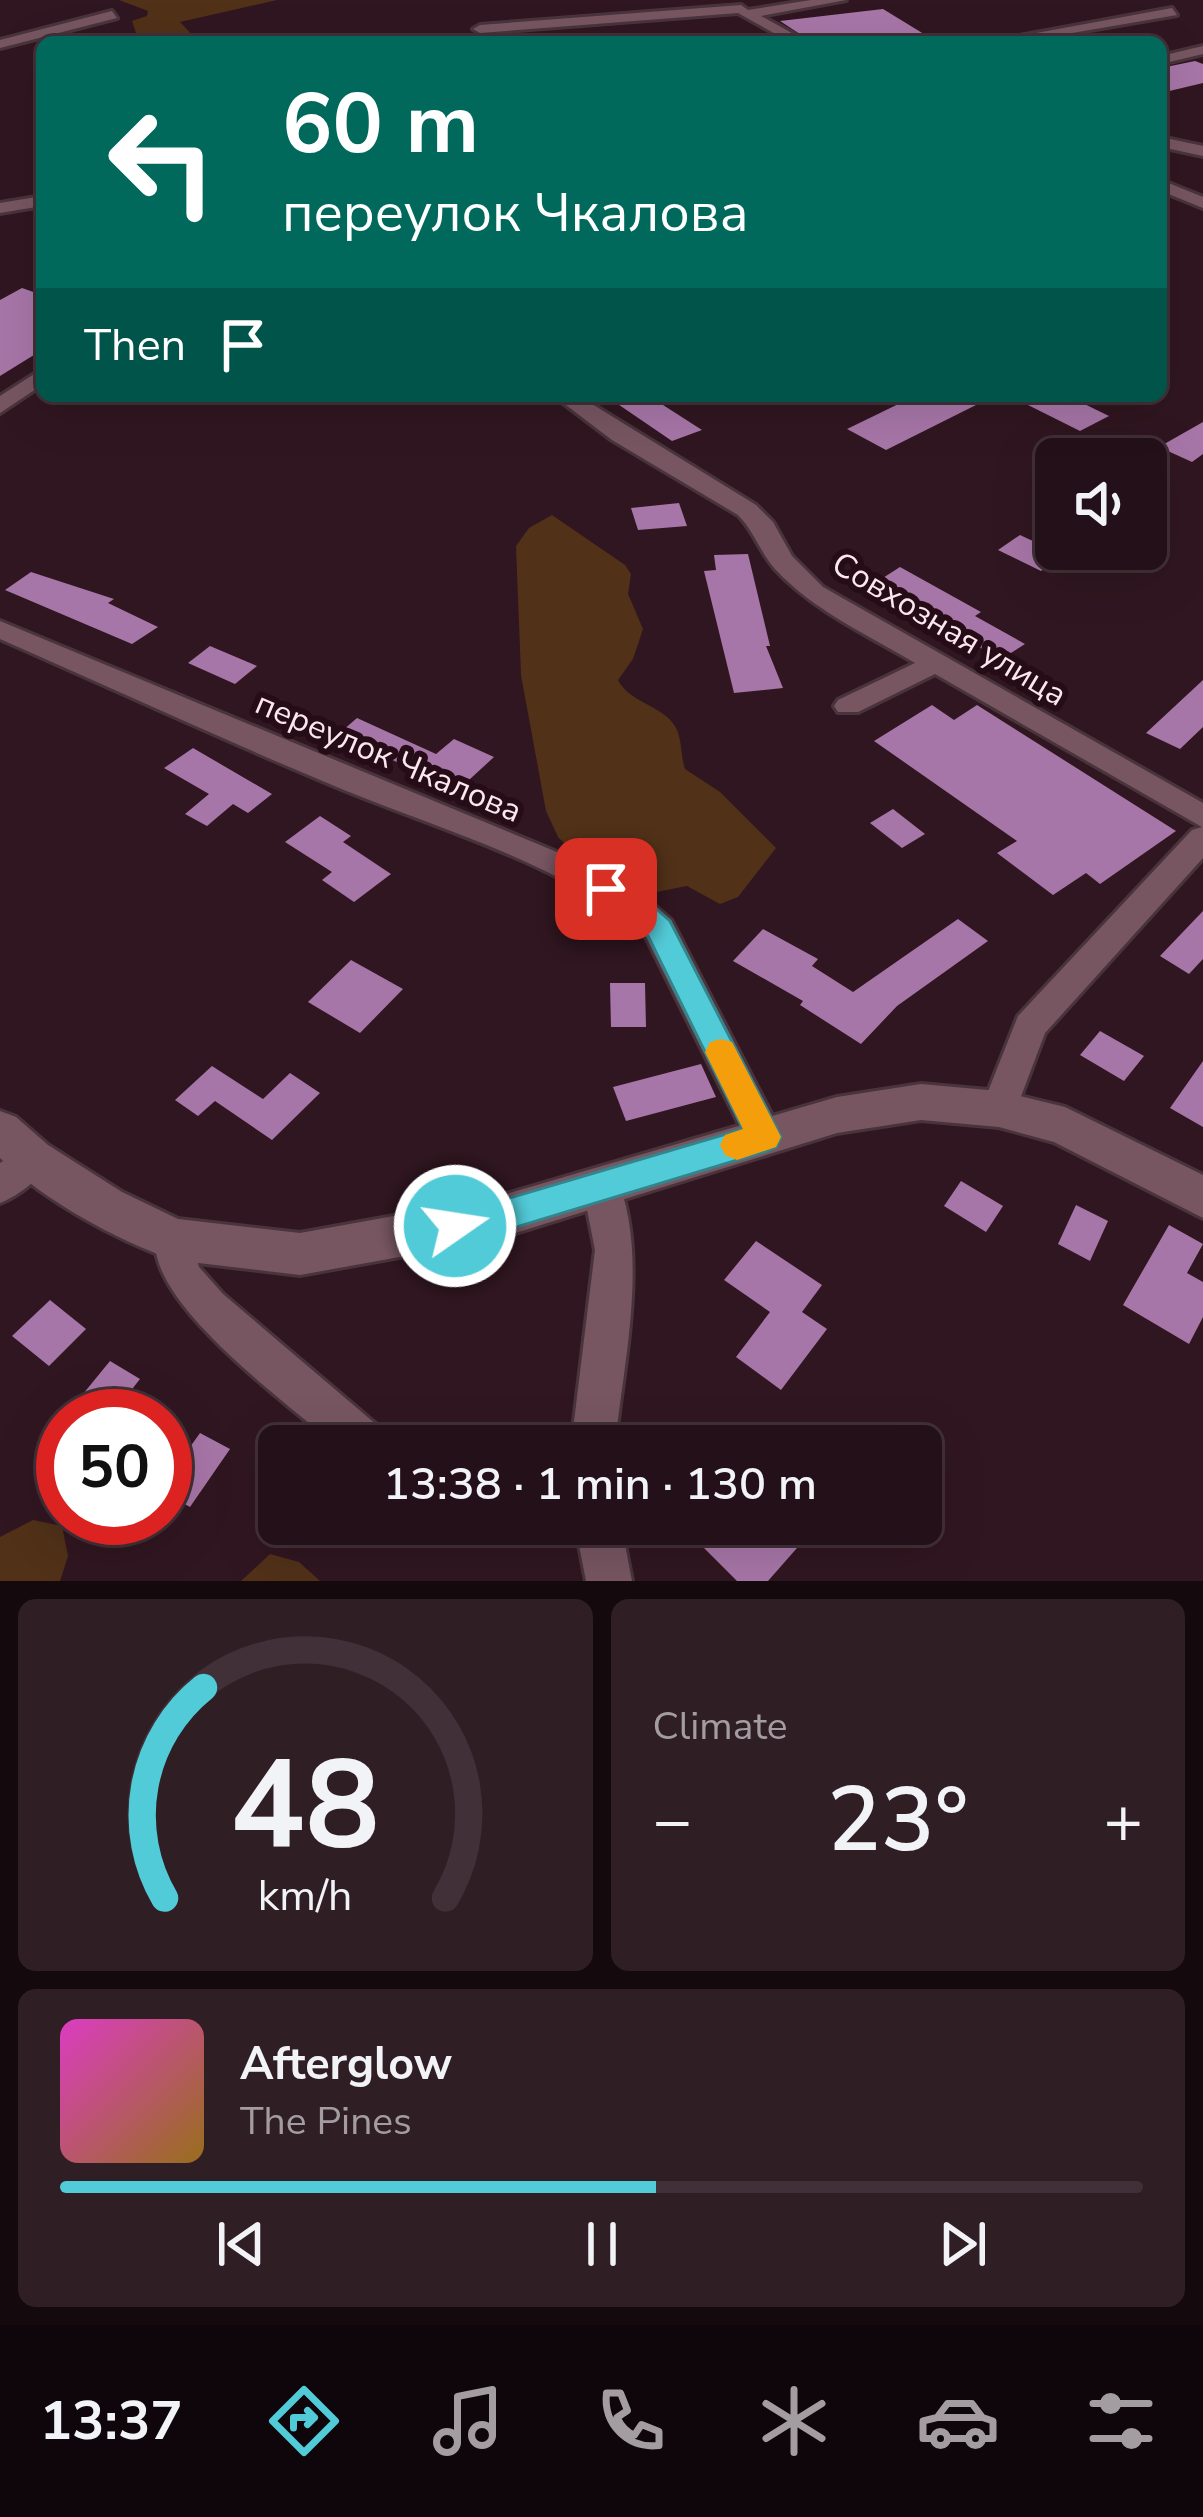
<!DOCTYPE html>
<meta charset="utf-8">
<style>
:root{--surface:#241018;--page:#301e25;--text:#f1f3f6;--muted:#a39da2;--line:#413037;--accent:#52cbd8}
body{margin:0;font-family:"Nunito Sans",sans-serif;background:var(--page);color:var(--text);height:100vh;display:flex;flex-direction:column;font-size:45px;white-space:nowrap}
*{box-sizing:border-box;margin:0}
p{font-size:39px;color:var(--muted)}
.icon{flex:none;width:66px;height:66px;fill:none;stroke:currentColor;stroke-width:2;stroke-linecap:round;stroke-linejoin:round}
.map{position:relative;height:1581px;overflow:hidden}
.side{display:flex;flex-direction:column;gap:18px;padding:18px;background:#14090d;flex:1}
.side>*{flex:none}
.hud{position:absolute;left:36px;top:36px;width:1131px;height:366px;border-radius:18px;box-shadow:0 12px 48px #0002,0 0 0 3px var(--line);background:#00695c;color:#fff;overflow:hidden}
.buttons{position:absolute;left:1035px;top:438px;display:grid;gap:24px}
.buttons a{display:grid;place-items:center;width:132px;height:132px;border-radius:18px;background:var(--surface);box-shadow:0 12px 48px #0002,0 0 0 3px var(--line);font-size:60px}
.speed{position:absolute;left:36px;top:1389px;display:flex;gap:24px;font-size:60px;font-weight:700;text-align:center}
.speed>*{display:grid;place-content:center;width:156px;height:156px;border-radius:50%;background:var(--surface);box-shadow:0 12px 48px #0002,0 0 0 3px var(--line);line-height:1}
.speed .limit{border:18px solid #d22;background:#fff;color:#111}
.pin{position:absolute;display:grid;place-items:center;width:102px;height:102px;color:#fff;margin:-51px;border-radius:24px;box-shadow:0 6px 18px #0006}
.me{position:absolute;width:132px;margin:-66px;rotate:77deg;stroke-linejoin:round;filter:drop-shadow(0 0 9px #0008)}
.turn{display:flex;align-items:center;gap:42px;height:252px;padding:0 48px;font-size:54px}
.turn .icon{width:156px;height:156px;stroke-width:2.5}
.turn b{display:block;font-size:84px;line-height:102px}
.then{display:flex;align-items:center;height:114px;padding:0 48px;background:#0003;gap:24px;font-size:45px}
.big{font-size:90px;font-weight:600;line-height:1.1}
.side .widget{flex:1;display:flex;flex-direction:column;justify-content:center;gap:18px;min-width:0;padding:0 42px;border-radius:18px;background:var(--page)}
.side .dial{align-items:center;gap:0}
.dial svg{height:312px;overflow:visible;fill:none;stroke:var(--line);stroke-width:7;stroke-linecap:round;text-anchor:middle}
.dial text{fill:var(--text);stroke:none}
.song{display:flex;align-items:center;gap:36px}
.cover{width:144px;height:144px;border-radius:18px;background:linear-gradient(135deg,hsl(310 70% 55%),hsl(40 70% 35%))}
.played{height:12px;border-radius:6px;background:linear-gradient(90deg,var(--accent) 55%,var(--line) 55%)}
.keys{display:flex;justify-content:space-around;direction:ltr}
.heat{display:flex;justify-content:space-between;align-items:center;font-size:66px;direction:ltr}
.side .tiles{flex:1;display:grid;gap:18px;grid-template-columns:1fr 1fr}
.widget:last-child{grid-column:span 2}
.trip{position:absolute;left:258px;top:1425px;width:684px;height:120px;border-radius:18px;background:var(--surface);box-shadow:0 12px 48px #0002,0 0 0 3px var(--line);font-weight:600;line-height:120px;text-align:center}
.tab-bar{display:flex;height:192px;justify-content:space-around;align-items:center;background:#0e060a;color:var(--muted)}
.tab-bar .icon{width:84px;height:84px}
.tab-bar .active{color:var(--accent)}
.tab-bar b{font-size:54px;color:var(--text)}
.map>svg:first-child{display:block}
.green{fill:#513118}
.building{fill:#a776a8}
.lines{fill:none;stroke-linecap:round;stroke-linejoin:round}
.street-casing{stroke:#49343c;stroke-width:6}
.secondary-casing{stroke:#49343c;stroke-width:6}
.street{fill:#775661;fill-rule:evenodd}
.secondary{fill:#775661;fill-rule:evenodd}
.route{fill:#52cbd8;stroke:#35848c;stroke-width:3}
.slow{fill:#f59e0b}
.labels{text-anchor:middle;stroke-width:12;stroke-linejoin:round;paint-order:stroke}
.street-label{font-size:33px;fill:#fbe7ed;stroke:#260c17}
</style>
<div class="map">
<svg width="1203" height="1581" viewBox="0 0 1203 1581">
<rect width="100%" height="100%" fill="#301620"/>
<g class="green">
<path d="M 119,0 L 277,0 L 180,22 L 199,42 L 139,42 L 132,21 L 147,16 L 148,11 Z"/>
<path d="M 552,515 L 625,565 L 631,574 L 628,594 L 643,629 L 633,659 L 618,680 C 630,704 667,706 677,730 C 682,742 681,757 685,769 L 720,792 L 776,848 L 738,897 L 720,904 L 687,886 L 651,893 L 579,858 L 558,837 L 546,811 L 521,675 L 516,546 L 529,528 Z"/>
<path d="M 33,1520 L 62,1526 L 68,1556 L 60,1581 L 0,1581 L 0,1537 Z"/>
<path d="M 270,1554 L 299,1562 L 320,1581 L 241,1581 Z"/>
</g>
<g class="building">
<path d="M 883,9 L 937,42 L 812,42 L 780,21 Z"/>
<path d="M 1195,61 L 1203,64 L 1203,83 L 1161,93 L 1161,68 Z"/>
<path d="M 22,288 L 42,295 L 42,350 L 0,376 L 0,300 Z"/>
<path d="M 606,396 L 649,396 L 702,430 L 672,441 Z"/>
<path d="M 915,396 L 994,396 L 886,450 L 847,429 Z"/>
<path d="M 1010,396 L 1068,396 L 1109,416 L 1080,431 Z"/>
<path d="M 1203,422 L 1203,454 L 1192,462 L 1159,447 Z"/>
<path d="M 679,503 L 687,526 L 638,530 L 631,508 Z"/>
<path d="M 1020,535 L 1063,555 L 1041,571 L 998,550 Z"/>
<path d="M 748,554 L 770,646 L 766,646 L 783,688 L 734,693 L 704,571 L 716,570 L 714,555 Z"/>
<path d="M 900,567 L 981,612 L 975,616 L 1025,644 L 1000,660 L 875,583 Z"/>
<path d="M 31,572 L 114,599 L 108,603 L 158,627 L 132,644 L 5,590 Z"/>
<path d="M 210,646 L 257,666 L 235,684 L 188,663 Z"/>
<path d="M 1203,680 L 1203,727 L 1180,749 L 1146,733 Z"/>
<path d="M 932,705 L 954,720 L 977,705 L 1176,831 L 1100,884 L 1086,873 L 1053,895 L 997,853 L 1017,841 L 874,741 Z"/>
<path d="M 357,718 L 436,754 L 454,739 L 494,757 L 457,791 L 376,752 L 366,761 L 328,743 Z"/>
<path d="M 193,748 L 272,794 L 248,813 L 233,804 L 207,826 L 185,814 L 209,794 L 164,768 Z"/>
<path d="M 893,809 L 925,834 L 902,848 L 870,823 Z"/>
<path d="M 320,816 L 351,836 L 343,842 L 391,874 L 354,902 L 322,880 L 332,872 L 285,842 Z"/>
<path d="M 1203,911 L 1203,959 L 1189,974 L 1160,956 Z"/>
<path d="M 958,919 L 988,941 L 897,1006 L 861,1044 L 800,1005 L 803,1001 L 733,961 L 763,929 L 818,959 L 812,966 L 853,992 Z"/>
<path d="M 351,960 L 403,989 L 360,1033 L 308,1002 Z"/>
<path d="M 610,983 L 645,983 L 646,1027 L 611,1027 Z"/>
<path d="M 1100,1031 L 1144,1056 L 1124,1081 L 1080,1055 Z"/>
<path d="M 1203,1061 L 1203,1127 L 1170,1108 Z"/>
<path d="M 701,1064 L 716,1097 L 626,1121 L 613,1087 Z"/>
<path d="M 212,1066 L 263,1099 L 290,1073 L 320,1093 L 272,1140 L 215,1101 L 198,1116 L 175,1100 Z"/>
<path d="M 961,1181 L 1003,1206 L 986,1232 L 944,1206 Z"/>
<path d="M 1076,1205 L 1108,1221 L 1090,1261 L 1058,1244 Z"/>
<path d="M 1169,1225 L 1203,1244 L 1187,1273 L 1203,1282 L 1203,1317 L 1189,1344 L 1123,1305 Z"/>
<path d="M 756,1241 L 822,1285 L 802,1312 L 827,1329 L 781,1390 L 736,1357 L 770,1312 L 724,1280 Z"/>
<path d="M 50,1300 L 86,1329 L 49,1366 L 12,1336 Z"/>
<path d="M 110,1361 L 140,1379 L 111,1416 L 65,1416 Z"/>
<path d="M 200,1433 L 230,1449 L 190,1507 L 165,1493 L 165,1482 Z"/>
<path d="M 711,1524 L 771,1524 L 797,1548 L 768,1581 L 737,1581 L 696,1540 Z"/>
</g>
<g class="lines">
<defs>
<g id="street">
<path d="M 811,0 L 846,0 L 761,16 L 808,42 L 790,42 L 738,13 L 480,33 L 473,29 L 480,25 L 741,5 L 748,10 Z"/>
<path d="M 1172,8 L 1177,15 L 1020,42 L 987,42 Z"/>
<path d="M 112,11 L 117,18 L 0,48 L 0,40 Z"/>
<path d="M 1203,46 L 1203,54 L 1161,64 L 1161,56 Z"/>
<path d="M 1161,137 L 1203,146 L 1203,156 L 1161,147 Z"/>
<path d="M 1161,180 L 1203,197 L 1203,208 L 1161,191 Z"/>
<path d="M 42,196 L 42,206 L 0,213 L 0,203 Z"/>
<path d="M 42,369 L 42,385 L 0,413 L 0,396 Z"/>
<path d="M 554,396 L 579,396 L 756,505 L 773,522 L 792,556 L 823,587 L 1203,803 L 1203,858 L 1045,1033 L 1012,1120 L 999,1124 L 986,1120 L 981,1109 L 1018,1016 L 1192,830 L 1202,827 L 935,674 L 858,712 L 838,712 L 834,706 L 838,700 L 915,663 C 866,634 813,610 775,569 C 760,552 754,531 738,515 L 612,440 Z"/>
<path d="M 0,621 L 593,867 L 641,894 L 671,920 L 783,1137 L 777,1148 L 764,1153 L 751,1148 L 646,937 C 573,867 439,829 344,790 C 228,742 114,689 0,639 Z"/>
<path d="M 32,1143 L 45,1148 L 51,1159 C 41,1178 20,1195 0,1203 L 0,1163 Z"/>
<path d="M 601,1168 L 614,1172 C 651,1250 623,1363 615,1446 L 571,1446 L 595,1250 L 582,1184 L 588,1172 Z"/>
<path d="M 173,1222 L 187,1227 L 199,1267 L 223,1294 L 384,1431 L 391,1446 L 336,1446 C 292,1406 129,1291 159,1227 Z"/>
<path d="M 575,1524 L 621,1524 L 632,1581 L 586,1581 Z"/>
</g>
<path id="secondary" d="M 921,1084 L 999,1091 L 1065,1107 L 1203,1175 L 1203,1218 L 1054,1142 L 999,1127 L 921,1120 L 837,1133 L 493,1240 L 300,1275 L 173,1260 C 113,1238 47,1202 0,1158 L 0,1111 L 16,1117 L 48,1145 L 122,1192 L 178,1219 L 300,1233 L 493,1198 L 837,1097 Z"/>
</defs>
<use href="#street" class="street-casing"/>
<use href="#secondary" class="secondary-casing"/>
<use href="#street" class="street"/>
<use href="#secondary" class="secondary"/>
</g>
<path class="route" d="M 606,878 L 640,894 L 670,921 L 781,1137 L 776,1147 L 764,1152 L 493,1234 L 455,1241 L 442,1237 L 437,1226 L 442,1214 L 493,1203 L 743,1129 L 648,936 L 591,889 Z"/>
<path class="slow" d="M 721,1039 L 732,1042 L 781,1137 L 776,1147 L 737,1160 L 725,1155 L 720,1145 L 725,1135 L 743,1129 L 705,1052 L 710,1042 Z"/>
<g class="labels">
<g class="street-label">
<text transform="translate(950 628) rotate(31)" y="12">Совхозная улица</text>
<text transform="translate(389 756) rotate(23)" y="12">переулок Чкалова</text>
</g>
</g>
</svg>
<div class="buttons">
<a><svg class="icon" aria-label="sound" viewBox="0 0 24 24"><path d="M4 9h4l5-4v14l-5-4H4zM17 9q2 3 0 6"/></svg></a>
</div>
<div class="speed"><div class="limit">50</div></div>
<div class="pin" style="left:606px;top:889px;background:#d93025"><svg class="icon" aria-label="arrive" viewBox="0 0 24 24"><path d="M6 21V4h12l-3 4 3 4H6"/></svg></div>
<svg class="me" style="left:455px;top:1226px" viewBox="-20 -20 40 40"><circle r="17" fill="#52cbd8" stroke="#fff" stroke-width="3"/><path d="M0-11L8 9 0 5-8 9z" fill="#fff"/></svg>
<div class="trip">13:38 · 1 min · 130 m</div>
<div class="hud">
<div class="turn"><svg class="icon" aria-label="left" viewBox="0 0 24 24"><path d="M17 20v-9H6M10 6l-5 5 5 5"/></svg><div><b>60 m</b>переулок Чкалова</div></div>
<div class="then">Then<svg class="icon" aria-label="arrive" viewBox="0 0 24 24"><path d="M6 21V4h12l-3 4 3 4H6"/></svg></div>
</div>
</div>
<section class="side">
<div class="tiles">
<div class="widget dial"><svg viewBox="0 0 100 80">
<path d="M14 69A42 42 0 1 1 86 69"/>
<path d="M14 69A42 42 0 0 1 24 15" stroke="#52cbd8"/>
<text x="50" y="56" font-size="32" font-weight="700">48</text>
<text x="50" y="72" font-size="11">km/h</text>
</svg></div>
<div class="widget"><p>Climate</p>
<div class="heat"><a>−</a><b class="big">23°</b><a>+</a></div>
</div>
<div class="widget">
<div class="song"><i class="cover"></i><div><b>Afterglow</b><p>The Pines</p></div></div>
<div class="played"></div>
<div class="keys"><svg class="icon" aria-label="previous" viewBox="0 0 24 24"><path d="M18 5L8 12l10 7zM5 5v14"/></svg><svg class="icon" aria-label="pause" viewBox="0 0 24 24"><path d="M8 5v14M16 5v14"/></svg><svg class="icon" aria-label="next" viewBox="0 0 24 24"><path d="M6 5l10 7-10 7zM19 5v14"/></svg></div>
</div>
</div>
</section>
<nav class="tab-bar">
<b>13:37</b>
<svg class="icon active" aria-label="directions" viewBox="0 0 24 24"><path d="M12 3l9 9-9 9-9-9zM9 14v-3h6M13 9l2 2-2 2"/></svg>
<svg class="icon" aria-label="music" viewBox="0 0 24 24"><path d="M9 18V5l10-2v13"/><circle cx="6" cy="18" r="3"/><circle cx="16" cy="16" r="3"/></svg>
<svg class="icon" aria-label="phone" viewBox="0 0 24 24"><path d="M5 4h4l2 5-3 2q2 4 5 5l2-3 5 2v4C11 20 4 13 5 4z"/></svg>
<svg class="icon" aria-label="climate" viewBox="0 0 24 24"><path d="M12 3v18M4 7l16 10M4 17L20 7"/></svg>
<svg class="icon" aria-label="car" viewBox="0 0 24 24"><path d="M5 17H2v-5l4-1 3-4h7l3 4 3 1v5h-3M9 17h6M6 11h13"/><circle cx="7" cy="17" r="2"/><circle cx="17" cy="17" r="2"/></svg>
<svg class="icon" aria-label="filters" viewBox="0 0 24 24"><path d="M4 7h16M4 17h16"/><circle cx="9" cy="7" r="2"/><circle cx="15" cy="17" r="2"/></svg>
</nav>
